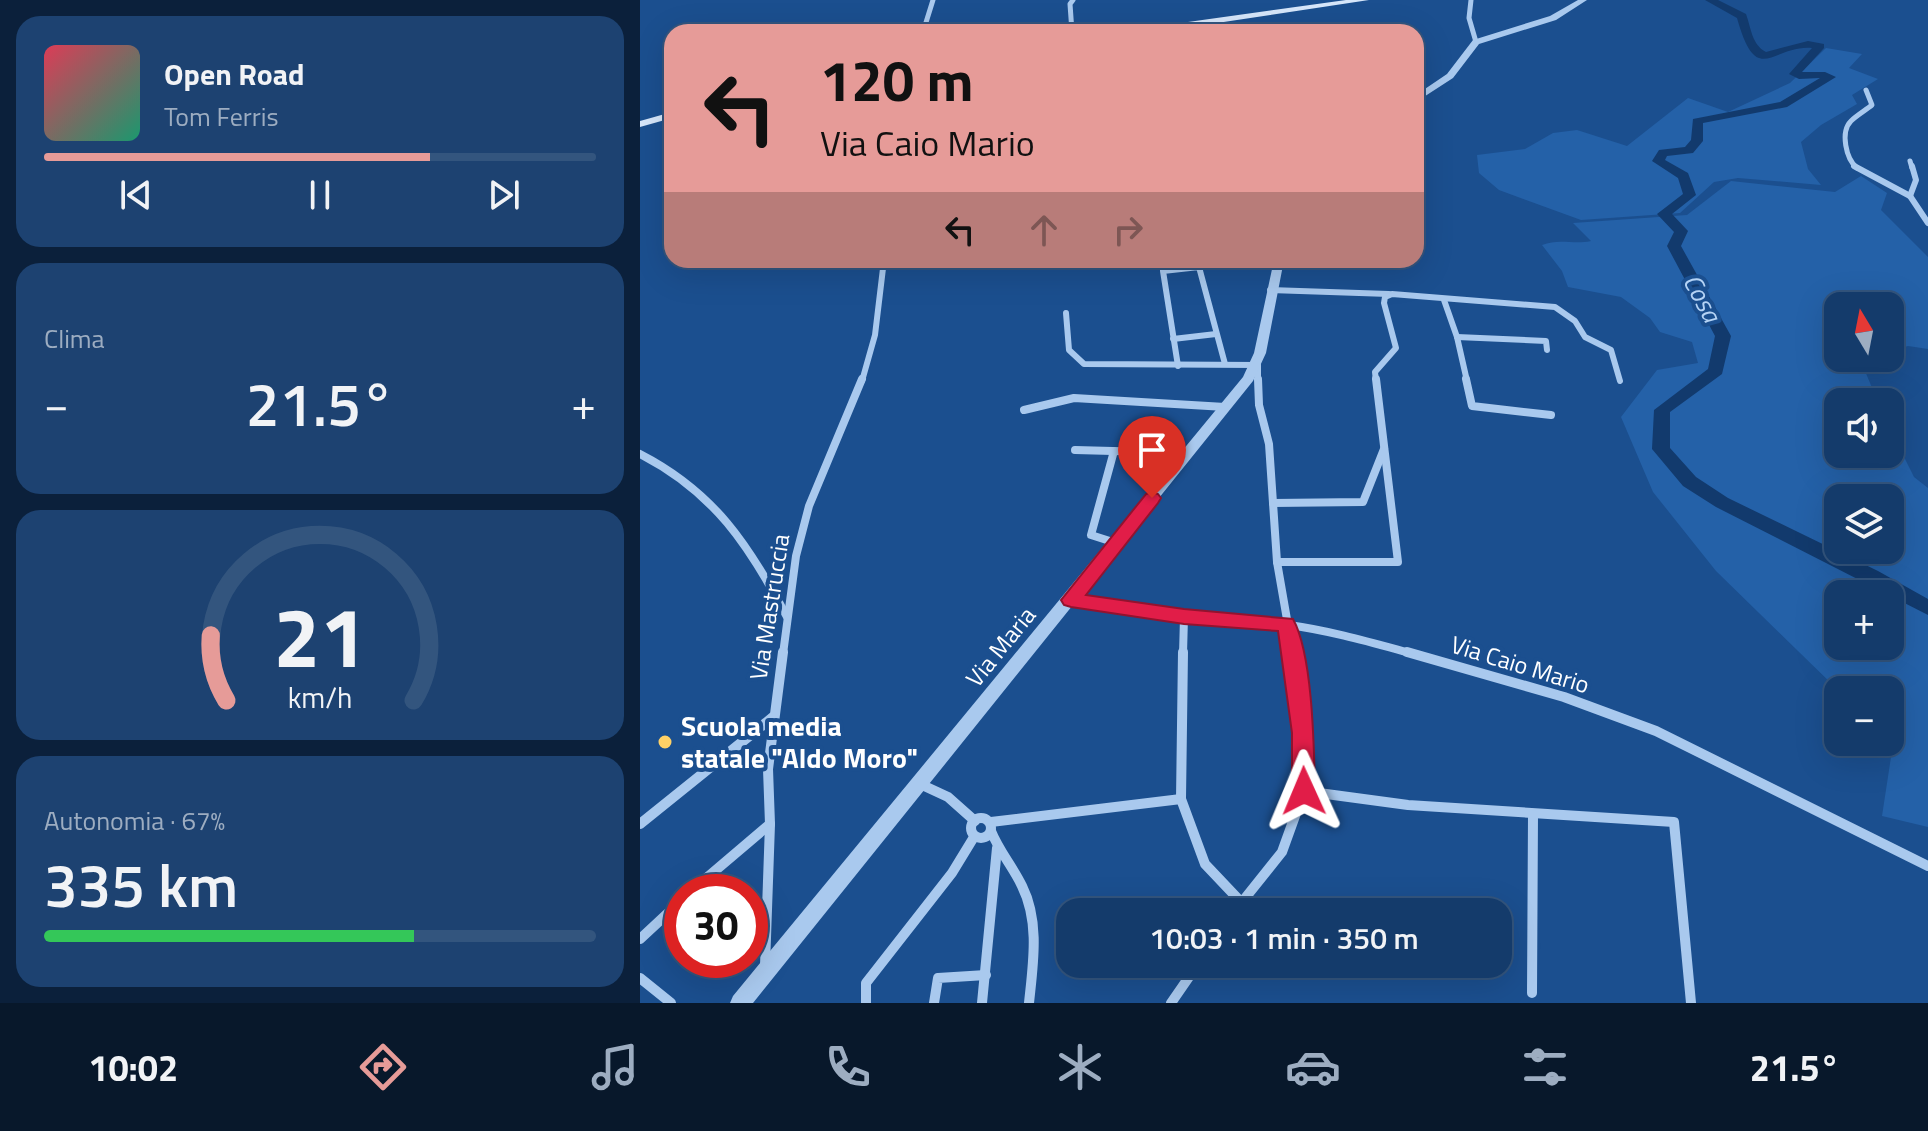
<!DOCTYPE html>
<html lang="it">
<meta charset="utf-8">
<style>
:root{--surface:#143b6b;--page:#1d4271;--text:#f1f3f6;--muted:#9dadc1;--line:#33557e;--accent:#e69b98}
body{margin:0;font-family:"Titillium Web",sans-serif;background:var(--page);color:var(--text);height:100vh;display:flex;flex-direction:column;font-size:30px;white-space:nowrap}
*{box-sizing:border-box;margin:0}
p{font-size:26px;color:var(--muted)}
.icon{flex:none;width:44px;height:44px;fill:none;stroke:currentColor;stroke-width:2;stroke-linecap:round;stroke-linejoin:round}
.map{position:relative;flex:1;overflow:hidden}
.sheet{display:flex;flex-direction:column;gap:16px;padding:16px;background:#0b203b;width:640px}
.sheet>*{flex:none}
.banner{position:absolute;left:24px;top:24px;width:760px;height:244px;border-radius:24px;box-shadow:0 8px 32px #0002,0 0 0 2px var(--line);background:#e69b98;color:#111;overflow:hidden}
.needle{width:52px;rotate:350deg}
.fabs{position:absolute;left:1184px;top:292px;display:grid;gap:16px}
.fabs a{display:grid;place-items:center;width:80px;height:80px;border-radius:16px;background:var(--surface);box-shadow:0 8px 32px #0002,0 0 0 2px var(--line);font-size:40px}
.speed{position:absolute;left:24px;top:874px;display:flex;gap:16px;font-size:40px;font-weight:700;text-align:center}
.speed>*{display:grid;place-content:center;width:104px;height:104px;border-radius:50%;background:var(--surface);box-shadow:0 8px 32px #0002,0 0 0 2px var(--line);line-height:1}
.speed .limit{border:12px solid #d22;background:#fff;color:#111}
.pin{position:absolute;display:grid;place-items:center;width:68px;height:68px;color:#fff;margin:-82px -34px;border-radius:50% 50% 50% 0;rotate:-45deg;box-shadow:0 0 8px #0007}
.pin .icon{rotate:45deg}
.me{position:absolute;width:88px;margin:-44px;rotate:359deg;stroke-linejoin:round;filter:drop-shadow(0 0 6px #0008)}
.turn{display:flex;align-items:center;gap:28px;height:168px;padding:0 24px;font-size:36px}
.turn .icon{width:104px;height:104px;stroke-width:2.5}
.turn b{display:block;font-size:56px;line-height:68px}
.lanes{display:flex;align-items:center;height:76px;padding:0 24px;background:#0003;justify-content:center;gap:40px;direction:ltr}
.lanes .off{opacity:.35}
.big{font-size:60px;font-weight:600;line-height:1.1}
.sheet .card{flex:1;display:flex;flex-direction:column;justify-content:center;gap:12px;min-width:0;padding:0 28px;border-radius:24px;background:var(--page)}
.sheet .dial{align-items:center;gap:0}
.dial svg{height:208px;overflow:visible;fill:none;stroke:var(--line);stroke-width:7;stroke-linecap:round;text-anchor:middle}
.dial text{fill:var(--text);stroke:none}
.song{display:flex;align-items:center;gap:24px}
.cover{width:96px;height:96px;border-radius:12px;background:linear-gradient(135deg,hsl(350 70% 55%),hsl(160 70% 35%))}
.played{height:8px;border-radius:4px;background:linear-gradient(90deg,var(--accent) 70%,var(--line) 70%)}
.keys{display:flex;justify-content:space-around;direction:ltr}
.heat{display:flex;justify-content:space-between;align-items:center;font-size:44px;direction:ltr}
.charge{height:12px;border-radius:6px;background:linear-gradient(90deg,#34c759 67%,var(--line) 0)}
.trip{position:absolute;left:416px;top:898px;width:456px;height:80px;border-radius:24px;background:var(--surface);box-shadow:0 8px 32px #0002,0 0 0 2px var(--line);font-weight:600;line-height:80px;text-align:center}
.dock{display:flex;height:128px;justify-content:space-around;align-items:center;background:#08182b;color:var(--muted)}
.dock .icon{width:56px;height:56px}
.dock .on{color:var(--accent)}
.dock b{font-size:36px;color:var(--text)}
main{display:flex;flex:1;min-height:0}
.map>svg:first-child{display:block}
.green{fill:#2461a8;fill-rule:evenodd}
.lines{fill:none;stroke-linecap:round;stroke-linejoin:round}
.river{fill:#123a6d;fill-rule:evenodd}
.minor-far3{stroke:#a9c9ee;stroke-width:5}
.minor-far2{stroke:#a9c9ee;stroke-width:6}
.minor-far1{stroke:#a9c9ee;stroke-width:8}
.minor{stroke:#a9c9ee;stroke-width:10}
.tertiary{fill:#a9c9ee;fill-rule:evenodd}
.secondary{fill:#d6e6fa;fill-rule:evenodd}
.route{fill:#e11d48;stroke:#92132f;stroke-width:2}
.poi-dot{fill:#ffd166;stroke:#1b4f8f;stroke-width:3}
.labels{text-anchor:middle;stroke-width:8;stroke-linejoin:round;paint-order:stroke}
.street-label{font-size:24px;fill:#fff;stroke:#1b4f8f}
.water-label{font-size:26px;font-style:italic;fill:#b5d3f5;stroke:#1b4f8f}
.near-poi-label{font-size:28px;font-weight:bold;fill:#fff;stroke:#1b4f8f;text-anchor:start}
</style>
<main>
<section class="sheet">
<div class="card">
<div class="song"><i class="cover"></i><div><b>Open Road</b><p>Tom Ferris</p></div></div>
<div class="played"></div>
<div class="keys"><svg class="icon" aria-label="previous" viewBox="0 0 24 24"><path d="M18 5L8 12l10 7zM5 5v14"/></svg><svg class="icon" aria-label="pause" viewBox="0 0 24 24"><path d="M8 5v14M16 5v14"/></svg><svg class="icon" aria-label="next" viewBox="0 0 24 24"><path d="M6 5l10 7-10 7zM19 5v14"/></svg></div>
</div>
<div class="card"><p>Clima</p>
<div class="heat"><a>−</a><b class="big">21.5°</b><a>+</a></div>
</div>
<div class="card dial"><svg viewBox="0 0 100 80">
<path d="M14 69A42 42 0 1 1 86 69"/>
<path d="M14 69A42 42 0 0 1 8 44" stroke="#e69b98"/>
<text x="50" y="56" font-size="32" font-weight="700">21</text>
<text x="50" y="72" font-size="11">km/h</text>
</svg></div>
<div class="card"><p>Autonomia · 67%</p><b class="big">335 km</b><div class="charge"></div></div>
</section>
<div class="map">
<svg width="1288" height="1003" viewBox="0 0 1288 1003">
<rect width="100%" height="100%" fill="#1b4f8f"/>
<g class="green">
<path d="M 1186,48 L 1222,54 L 1209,68 L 1238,79 L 1212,95 L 1217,104 L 1181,125 L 1161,142 L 1168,169 L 1181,185 L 1098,178 L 1074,182 L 1040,213 L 941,220 L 859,190 L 839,173 L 837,155 L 885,149 L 913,133 L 937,130 L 987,146 L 1048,98 L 1088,112 L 1150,83 Z"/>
<path d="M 1221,176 L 1247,193 L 1241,210 L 1288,257 L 1288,349 L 1268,346 L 1250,351 L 1250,306 L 1198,306 L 1198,358 L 1223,358 L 1220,359 L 1238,402 L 1198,402 L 1198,454 L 1250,454 L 1250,429 L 1274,477 L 1288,488 L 1288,827 L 1242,816 L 1253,744 L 1250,741 L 1250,690 L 1198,690 L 1076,571 L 1013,492 L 981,417 L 1017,370 L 1058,363 L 1052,342 L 1020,332 L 1010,318 L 981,297 L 928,287 L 922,271 L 902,245 C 920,238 933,245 951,241 L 933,223 L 1047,215 L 1091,181 L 1195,192 ZM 1198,498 L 1250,498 L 1250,550 L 1198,550 ZM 1198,594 L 1250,594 L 1250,646 L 1198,646 Z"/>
</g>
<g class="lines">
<path class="river" d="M 1065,0 L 1078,0 L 1106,14 C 1111,28 1112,45 1126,52 L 1168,41 L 1184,44 L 1184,48 L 1162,72 L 1185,72 L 1196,77 L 1147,107 L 1063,123 L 1063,141 L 1053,153 L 1027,156 L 1025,160 L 1048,173 L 1056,195 L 1032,214 L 1048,231 L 1041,246 L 1091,336 L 1082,374 L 1030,412 L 1030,448 L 1056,477 L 1088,498 L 1238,571 L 1288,599 L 1288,615 L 1076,507 L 1043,486 L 1012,449 L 1014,410 L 1068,369 L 1075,336 L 1027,246 L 1034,232 L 1017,214 L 1043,194 L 1038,178 L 1012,161 L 1019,150 L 1045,147 L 1051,140 L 1053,119 L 1140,102 L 1180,78 L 1159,79 L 1149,74 L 1172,48 C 1131,45 1117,89 1097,18 Z"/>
<g class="minor-far3">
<path d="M 831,0 L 829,18 L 836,42"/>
<path d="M 283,32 L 293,0"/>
<path d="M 432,32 L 430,4 L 433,0"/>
<path d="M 1270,161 L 1272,168"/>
<path d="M 1217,168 C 1206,159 1200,132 1211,121 C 1217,115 1226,110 1232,105 L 1226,90"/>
</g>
<g class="minor-far2">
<path d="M 1214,166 L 1270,196 L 1288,223"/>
<path d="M 1270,196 L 1276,180 L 1272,166"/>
<path d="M 135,260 L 143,263 L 151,260"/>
<path d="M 218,260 L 243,262"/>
<path d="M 630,290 L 749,294"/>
<path d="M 804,300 L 817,337 L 827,381"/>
<path d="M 426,313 L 429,350 L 444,364 L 618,365 L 618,381"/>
<path d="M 817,337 L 906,341 L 907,350"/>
<path d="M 533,339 L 576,334"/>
<path d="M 538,366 L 523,271 L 559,267 L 585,364"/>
<path d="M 222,381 L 235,335 L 244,260"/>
<path d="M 736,381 L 735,372 L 756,348 L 744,303 L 745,297 L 752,294 L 915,307 L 935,321 L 945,337 L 971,350 L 980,381"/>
</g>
<g class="minor-far1">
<path d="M 618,379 L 619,405 L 629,444 L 637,562 L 653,654"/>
<path d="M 826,379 L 832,406 L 911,415"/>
<path d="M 384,410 L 434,398 L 585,407"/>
<path d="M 435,450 L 548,453"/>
<path d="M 474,451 L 451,535 L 476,543"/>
<path d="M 0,454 C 74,492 109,545 147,617"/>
<path d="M 633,503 L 723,502 L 744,449"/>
<path d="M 637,562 L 758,562 L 736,379"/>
<path d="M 431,600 C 503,613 577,614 649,625 C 692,631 733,643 774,654"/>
<path d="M 143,654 L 156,556 L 169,506 L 222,379"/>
<path d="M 543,654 L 544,617"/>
</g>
<g class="minor">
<path d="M 543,652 L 541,799 L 565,864 L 601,902"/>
<path d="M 767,652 L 924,697 L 1016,731 L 1288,866"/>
<path d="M 280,784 L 308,797 L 335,821"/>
<path d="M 664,791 L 768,805 L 1034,822 L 1051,1003"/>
<circle cx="341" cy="828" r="10"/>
<path d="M 351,822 L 541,799"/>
<path d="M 0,824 L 133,717"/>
<path d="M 351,831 C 359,851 373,867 382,886 C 400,922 393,964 389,1003"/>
<path d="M 50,892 L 130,824"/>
<path d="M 594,912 L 642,852 L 664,791 L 663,733 L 652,652"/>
<path d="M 0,939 L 42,900"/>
<path d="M 125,966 L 130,824 L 128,769 L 143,652"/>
<path d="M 0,978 L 31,1003"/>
<path d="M 892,993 L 893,815"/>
<path d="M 226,1003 L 226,983 L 312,873 L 334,837"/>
<path d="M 294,1003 L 298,978 L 346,975"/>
<path d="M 342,1003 L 357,848"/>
<path d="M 531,1003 L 558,964"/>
</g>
<g class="tertiary">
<path d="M 938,0 L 947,0 L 916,20 L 839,44 L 813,78 L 776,102 L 776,95 L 807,74 L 833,40 L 910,16 Z"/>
<path d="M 634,260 L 644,260 L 626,353 L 613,381 L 113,1003 L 90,1003 L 93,996 L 603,377 L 614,353 Z"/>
</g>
<g class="secondary">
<path d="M 706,0 L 729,0 L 517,32 L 493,32 L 498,29 Z"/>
<path d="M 32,112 L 32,118 L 0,127 L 0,121 Z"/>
</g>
</g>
<path class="route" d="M 512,492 L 518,494 L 521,498 L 518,503 L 446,595 L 544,609 L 653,619 C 673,655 674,749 675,791 L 672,798 L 664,801 L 656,798 L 652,791 L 652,733 L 638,631 L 544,624 L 431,607 L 424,605 L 421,600 L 506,494 Z"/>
<circle class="poi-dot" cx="25" cy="742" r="8"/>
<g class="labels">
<g class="street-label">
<text transform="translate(130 607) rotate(-81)" y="8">Via Mastruccia</text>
<text transform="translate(361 647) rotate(-51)" y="8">Via Maria</text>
<text transform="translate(880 665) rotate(17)" y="8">Via Caio Mario</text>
</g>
<g class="water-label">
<text transform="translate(1062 298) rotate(62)" y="9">Cosa</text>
</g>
<g class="near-poi-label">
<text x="41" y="736">Scuola media<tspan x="41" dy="32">statale "Aldo Moro"</tspan></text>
</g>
</g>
</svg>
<div class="fabs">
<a><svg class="needle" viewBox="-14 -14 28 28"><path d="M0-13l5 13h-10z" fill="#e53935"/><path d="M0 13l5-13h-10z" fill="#9dadc1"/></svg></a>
<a><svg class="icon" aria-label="sound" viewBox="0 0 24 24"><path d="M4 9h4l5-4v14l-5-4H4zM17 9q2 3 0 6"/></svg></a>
<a><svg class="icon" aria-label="layers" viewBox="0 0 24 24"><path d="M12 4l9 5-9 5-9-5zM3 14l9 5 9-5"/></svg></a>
<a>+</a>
<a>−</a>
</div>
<div class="speed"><div class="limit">30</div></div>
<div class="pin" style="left:512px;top:498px;background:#d93025"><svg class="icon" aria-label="arrive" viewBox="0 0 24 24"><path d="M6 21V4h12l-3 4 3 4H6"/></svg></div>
<svg class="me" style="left:664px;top:791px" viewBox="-20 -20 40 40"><path d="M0-17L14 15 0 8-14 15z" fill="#e11d48" stroke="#fff" stroke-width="4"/></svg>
<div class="trip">10:03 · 1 min · 350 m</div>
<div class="banner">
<div class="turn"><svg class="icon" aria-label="left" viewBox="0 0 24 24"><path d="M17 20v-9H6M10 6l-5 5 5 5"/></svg><div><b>120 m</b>Via Caio Mario</div></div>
<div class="lanes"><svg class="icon" aria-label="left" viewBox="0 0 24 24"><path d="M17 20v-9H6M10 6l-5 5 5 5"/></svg><svg class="icon off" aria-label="ahead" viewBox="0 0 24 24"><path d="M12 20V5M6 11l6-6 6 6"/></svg><svg class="icon off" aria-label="right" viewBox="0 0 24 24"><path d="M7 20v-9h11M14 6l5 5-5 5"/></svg></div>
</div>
</div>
</main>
<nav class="dock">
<b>10:02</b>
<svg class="icon on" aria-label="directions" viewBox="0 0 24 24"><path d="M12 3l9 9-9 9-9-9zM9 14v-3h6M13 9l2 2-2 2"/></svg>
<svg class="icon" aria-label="music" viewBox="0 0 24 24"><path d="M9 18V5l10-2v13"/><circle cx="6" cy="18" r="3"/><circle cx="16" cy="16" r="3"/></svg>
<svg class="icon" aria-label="phone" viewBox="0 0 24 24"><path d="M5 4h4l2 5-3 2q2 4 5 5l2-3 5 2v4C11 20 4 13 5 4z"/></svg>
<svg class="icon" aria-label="climate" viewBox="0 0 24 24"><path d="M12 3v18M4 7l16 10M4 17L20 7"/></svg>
<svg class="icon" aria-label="car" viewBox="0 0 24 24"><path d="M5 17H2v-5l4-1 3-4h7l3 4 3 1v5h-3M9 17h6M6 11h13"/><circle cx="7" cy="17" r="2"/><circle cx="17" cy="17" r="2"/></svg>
<svg class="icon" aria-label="filters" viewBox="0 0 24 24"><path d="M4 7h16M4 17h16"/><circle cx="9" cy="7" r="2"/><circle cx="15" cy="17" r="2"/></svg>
<b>21.5°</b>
</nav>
